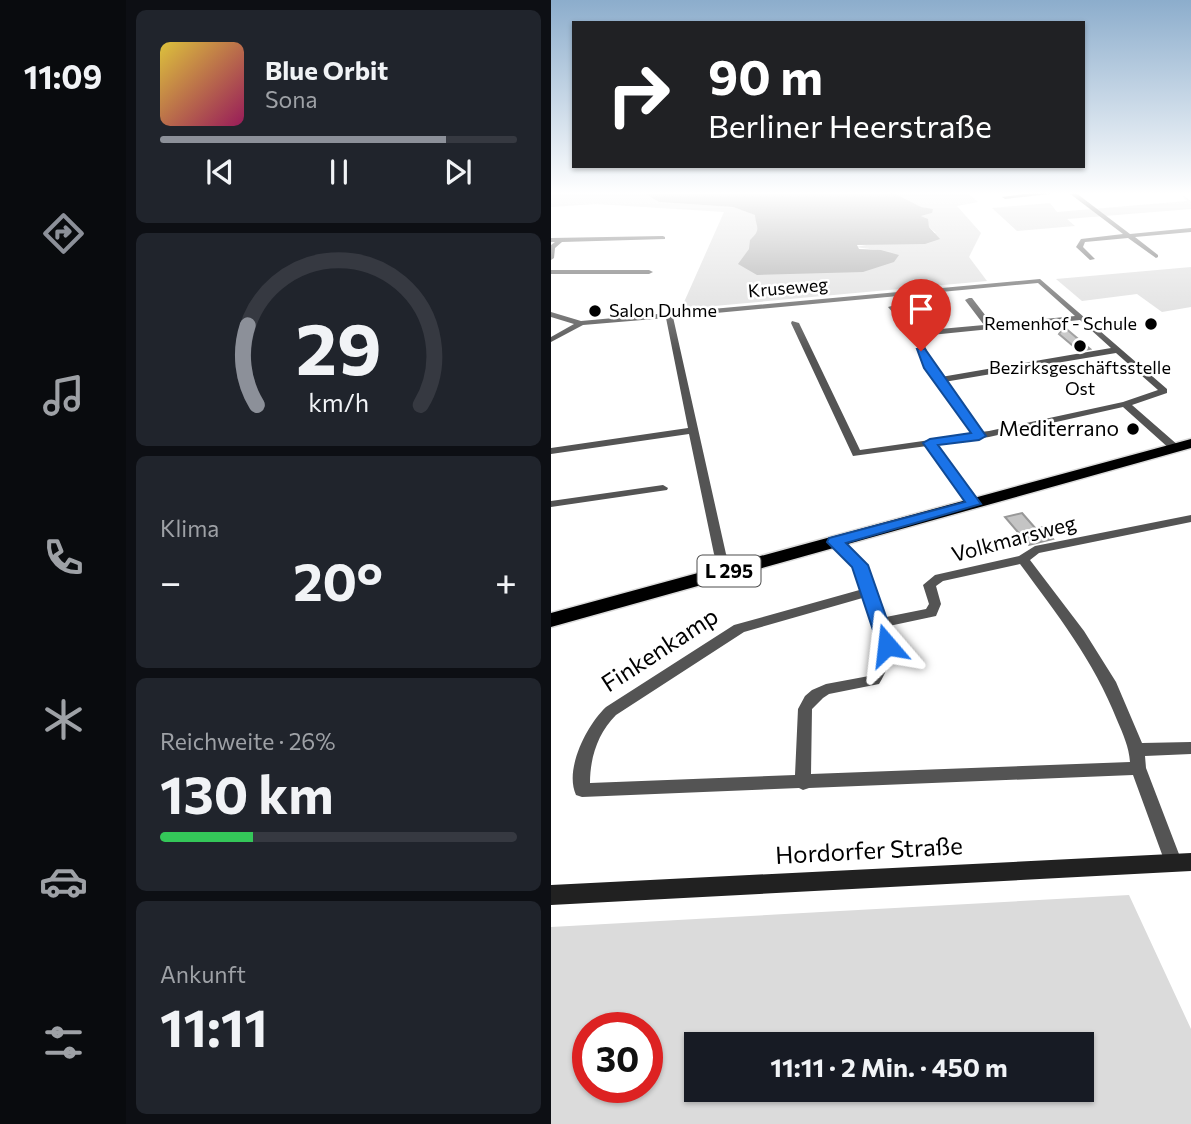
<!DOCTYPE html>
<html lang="de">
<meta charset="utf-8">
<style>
:root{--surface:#171b24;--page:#20242c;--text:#f1f3f6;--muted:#9ea1a6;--line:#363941;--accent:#8c9099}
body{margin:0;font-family:Commissioner,sans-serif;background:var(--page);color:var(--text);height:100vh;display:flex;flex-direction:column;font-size:26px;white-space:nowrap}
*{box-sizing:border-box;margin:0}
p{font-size:23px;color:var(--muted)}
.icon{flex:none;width:38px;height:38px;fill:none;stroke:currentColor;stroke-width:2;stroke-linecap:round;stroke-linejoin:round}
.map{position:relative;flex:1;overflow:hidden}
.details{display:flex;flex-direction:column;gap:10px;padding:10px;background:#0d0f14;width:425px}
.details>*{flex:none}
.guide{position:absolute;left:21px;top:21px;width:513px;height:147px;border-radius:0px;box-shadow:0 2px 5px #0004;background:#202124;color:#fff;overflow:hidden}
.speed{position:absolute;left:21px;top:1012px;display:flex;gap:14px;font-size:35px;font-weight:700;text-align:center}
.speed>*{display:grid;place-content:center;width:91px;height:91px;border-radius:50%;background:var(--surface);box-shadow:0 2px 5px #0004;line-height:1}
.speed .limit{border:10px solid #d22;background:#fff;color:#111}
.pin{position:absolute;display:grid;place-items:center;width:60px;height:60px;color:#fff;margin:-72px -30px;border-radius:50% 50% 50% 0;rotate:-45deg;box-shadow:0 0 7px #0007}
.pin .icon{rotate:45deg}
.me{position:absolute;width:77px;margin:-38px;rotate:343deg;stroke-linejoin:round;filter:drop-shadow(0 0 5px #0008)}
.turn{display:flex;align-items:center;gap:24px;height:147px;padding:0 21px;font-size:32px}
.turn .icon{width:91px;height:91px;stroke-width:2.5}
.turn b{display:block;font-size:49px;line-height:60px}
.big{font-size:52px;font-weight:700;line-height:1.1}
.details .tile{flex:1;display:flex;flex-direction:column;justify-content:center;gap:10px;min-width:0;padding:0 24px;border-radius:10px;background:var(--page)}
.details .dial{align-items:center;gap:0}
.dial svg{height:182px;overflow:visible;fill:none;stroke:var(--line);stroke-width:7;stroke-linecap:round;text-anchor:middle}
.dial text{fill:var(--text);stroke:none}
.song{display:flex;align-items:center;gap:21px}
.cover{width:84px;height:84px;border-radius:10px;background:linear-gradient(135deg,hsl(50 70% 55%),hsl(330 70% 35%))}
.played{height:7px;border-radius:4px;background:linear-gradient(90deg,var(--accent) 80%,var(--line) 80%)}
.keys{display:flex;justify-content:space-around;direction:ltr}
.heat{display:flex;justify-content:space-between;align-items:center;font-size:38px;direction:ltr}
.charge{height:10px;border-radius:5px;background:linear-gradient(90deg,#34c759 26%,var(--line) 0)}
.trip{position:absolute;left:133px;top:1032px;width:410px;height:70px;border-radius:0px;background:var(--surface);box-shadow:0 2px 5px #0004;font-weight:700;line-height:70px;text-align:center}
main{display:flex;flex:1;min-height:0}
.menu{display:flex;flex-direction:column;width:126px;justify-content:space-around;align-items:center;background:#090b0e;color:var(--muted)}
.menu .icon{width:49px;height:49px}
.menu .current{color:var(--accent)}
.menu b{font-size:32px;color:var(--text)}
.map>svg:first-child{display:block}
.green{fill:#dbdbdb;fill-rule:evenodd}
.water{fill:#a2a2a2}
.building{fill:#c4c4c4;stroke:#989898;stroke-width:2}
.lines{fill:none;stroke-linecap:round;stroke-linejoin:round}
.primary-casing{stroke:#dbdbdb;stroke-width:3}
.street{fill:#545454;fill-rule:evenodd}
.secondary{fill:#212121;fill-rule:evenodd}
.primary{fill:#000;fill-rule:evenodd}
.route{fill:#1a73e8;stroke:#114b97;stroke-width:2}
.poi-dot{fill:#000;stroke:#fff;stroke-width:2.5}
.labels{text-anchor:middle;stroke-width:5;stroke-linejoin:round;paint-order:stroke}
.far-street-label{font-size:18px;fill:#000;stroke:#fff}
.far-poi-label{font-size:18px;fill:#000;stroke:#fff;text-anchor:start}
.shield{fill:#fff;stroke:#4c4c4c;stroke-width:2}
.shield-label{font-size:19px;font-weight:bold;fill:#000}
.poi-label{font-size:21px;fill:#000;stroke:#fff;text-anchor:end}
.street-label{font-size:21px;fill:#000;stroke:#fff}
.near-street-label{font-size:24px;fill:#000;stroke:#fff}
</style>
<main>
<nav class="menu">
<b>11:09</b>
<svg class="icon current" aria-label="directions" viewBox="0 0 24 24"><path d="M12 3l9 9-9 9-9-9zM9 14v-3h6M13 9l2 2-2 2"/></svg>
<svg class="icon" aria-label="music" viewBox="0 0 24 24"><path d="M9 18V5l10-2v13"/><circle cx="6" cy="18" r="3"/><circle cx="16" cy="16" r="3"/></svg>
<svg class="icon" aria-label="phone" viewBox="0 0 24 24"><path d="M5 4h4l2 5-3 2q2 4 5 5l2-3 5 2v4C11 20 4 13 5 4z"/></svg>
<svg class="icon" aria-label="climate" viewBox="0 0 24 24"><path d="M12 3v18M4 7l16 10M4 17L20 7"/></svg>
<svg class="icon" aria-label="car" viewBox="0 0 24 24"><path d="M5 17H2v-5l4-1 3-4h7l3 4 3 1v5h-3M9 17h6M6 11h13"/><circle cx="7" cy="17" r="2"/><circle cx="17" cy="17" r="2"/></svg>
<svg class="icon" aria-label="filters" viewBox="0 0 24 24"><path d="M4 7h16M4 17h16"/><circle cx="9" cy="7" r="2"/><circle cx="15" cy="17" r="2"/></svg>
</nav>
<section class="details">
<div class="tile">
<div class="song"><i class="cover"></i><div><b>Blue Orbit</b><p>Sona</p></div></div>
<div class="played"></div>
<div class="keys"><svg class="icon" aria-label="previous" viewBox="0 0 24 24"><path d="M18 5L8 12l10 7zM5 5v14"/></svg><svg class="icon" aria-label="pause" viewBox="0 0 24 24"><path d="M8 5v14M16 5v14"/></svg><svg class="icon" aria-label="next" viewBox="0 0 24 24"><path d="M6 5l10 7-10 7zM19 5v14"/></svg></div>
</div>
<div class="tile dial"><svg viewBox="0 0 100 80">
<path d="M14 69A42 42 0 1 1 86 69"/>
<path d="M14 69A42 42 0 0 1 10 34" stroke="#8c9099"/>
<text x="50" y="56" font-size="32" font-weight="700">29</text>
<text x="50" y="72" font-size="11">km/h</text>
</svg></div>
<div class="tile"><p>Klima</p>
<div class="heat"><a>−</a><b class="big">20°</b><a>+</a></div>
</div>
<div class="tile"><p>Reichweite · 26%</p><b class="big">130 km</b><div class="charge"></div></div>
<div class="tile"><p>Ankunft</p><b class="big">11:11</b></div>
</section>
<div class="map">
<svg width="640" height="1124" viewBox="0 0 640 1124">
<rect width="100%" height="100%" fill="#fff"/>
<g class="green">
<path d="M 0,193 L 94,193 L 108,202 L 182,207 L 205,215 C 210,227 208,232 199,240 L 342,252 L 304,247 L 385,233 L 378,227 L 376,219 L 370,216 L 381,213 L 343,193 L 418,194 L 427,202 L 406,206 L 430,233 L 418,257 L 436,281 L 130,309 L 173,212 L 45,204 L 0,207 Z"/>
<path d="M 629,193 L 640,201 L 640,209 L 516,219 L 524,226 L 466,231 L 441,208 L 499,203 L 506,212 L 636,201 Z"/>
<path d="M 640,267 L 640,307 L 611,312 L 586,294 L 531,301 L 505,279 Z"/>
<path d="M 578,895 L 640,1029 L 640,1124 L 0,1124 L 0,927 ZM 37,1027 L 96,1027 L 96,1087 L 37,1087 ZM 145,1045 L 530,1045 L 530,1090 L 145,1090 Z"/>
</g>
<path class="water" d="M 343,193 L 370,207 L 382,209 L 381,213 L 370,216 L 377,219 L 378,227 L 389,239 L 374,244 L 306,245 L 308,249 L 330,250 L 348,255 L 343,262 L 312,272 L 206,275 L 187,264 L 198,249 L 199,240 C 211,229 205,228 204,215 L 182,207 L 108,202 L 94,194 Z"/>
<g class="building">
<path d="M 513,327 L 539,349 L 528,351 L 508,334 Z"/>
<path d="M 471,513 L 485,529 L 492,527 L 502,539 L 478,545 L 454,517 Z"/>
</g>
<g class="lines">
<defs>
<path id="primary" d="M 640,439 L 640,448 L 0,627 L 0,613 Z"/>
</defs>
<use href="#primary" class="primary-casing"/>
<g class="street">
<path d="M 479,193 L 508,193 L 454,199 L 451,197 Z"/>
<path d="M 518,193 L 525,193 L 579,234 L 640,228 L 640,232 L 584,237 L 607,255 L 607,257 L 605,258 L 577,238 L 534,242 L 532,247 L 544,259 L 539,260 L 525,247 L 530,239 L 572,234 Z"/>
<path d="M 112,236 L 114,237 L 114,239 L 11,242 L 4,248 L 3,258 L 0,260 L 0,245 L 4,242 L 0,242 L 0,238 Z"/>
<path d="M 0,270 L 98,270 L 102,272 L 98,274 L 0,274 Z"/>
<path d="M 489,279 L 616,389 L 616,393 L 581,405 L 628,446 L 628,450 L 620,450 L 572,407 L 438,437 L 386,445 L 429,504 L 423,507 L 419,506 L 376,446 L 302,456 L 240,323 L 241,321 L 248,323 L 309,450 L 421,434 L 375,368 L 361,335 L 337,307 L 344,305 L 367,331 L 433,325 L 414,300 L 418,298 L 421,298 L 441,324 L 524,316 L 487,283 L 122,317 L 175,554 L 183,571 L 181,574 L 173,574 L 163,554 L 138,434 L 0,454 L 0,448 L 137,428 L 115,318 L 32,325 L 0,342 L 0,337 L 23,324 L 0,317 L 0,312 L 30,321 ZM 529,320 L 560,348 L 390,377 L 383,368 L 370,336 ZM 565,353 L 607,390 L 572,402 L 438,431 L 430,432 L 393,382 Z"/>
<path d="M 112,485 L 117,488 L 116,490 L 0,507 L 0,501 Z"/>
<path d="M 640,515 L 640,522 L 488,553 L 479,560 L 533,631 L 565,682 L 591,743 L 640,742 L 640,754 L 594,756 L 595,768 L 631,862 L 628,868 L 622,870 L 616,868 L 582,775 L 258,788 L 252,790 L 248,788 L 31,797 L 25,795 C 13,769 36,725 55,707 L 183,625 L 312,589 L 303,567 L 280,545 L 278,542 L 280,539 L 288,539 L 314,565 L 335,617 L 375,609 L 378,604 L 372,585 L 384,575 L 468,556 L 484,546 ZM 469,564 C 506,614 543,661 566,720 C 572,734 578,747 579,762 L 260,774 L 261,709 L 272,698 L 278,694 L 328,684 C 340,664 344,649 338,626 L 385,616 L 390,604 L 385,586 L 392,581 ZM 315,597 C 325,623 335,650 318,676 L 275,684 L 261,690 L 254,696 L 247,709 L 244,775 L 39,783 C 39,757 47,733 65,715 L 193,632 Z"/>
</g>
<path class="secondary" d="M 640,853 L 640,871 L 0,905 L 0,885 Z"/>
<use href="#primary" class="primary"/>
</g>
<linearGradient id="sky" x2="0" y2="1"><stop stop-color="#8cadcc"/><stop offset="0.55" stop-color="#fff"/><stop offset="1" stop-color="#fff" stop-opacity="0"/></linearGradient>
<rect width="640" height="351" fill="url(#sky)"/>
<path class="route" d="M 366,349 L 374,349 L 435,436 L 428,440 L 387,445 L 430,504 L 295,543 L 317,565 L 345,645 L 336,651 L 327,645 L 301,567 L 276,542 L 278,538 L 414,502 L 372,443 L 379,439 L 420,433 L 373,368 Z"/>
<g class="poi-dot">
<circle cx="44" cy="311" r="7"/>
<circle cx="600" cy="324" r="7"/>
<circle cx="529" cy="346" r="7"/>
<circle cx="582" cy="429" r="7"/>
</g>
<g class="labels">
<g class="far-street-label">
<text transform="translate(237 288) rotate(-5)" y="6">Kruseweg</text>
</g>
<g class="far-poi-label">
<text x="58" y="317">Salon Duhme</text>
<text x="586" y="330" text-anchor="end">Remenhof - Schule</text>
<text x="529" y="374" text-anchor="middle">Bezirksgeschäftsstelle<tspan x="529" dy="21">Ost</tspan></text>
</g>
<rect class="shield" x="146.5" y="555.5" width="63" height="31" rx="5"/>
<g class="shield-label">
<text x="178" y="578">L 295</text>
</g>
<g class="poi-label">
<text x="568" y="436">Mediterrano</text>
</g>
<g class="street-label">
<text transform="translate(463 539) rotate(-15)" y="7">Volkmarsweg</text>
</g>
<g class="near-street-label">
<text transform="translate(109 650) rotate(-33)" y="8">Finkenkamp</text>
<text transform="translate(318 851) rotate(-3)" y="8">Hordorfer Straße</text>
</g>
</g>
</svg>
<div class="speed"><div class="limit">30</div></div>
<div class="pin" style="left:370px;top:351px;background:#d93025"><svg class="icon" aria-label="arrive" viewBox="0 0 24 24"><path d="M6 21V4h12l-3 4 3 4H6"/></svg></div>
<svg class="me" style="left:336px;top:645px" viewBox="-20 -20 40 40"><path d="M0-17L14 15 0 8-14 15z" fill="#1a73e8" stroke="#fff" stroke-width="4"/></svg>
<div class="trip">11:11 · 2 Min. · 450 m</div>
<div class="guide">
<div class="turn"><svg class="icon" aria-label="right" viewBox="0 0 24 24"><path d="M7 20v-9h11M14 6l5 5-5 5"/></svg><div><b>90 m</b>Berliner Heerstraße</div></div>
</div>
</div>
</main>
